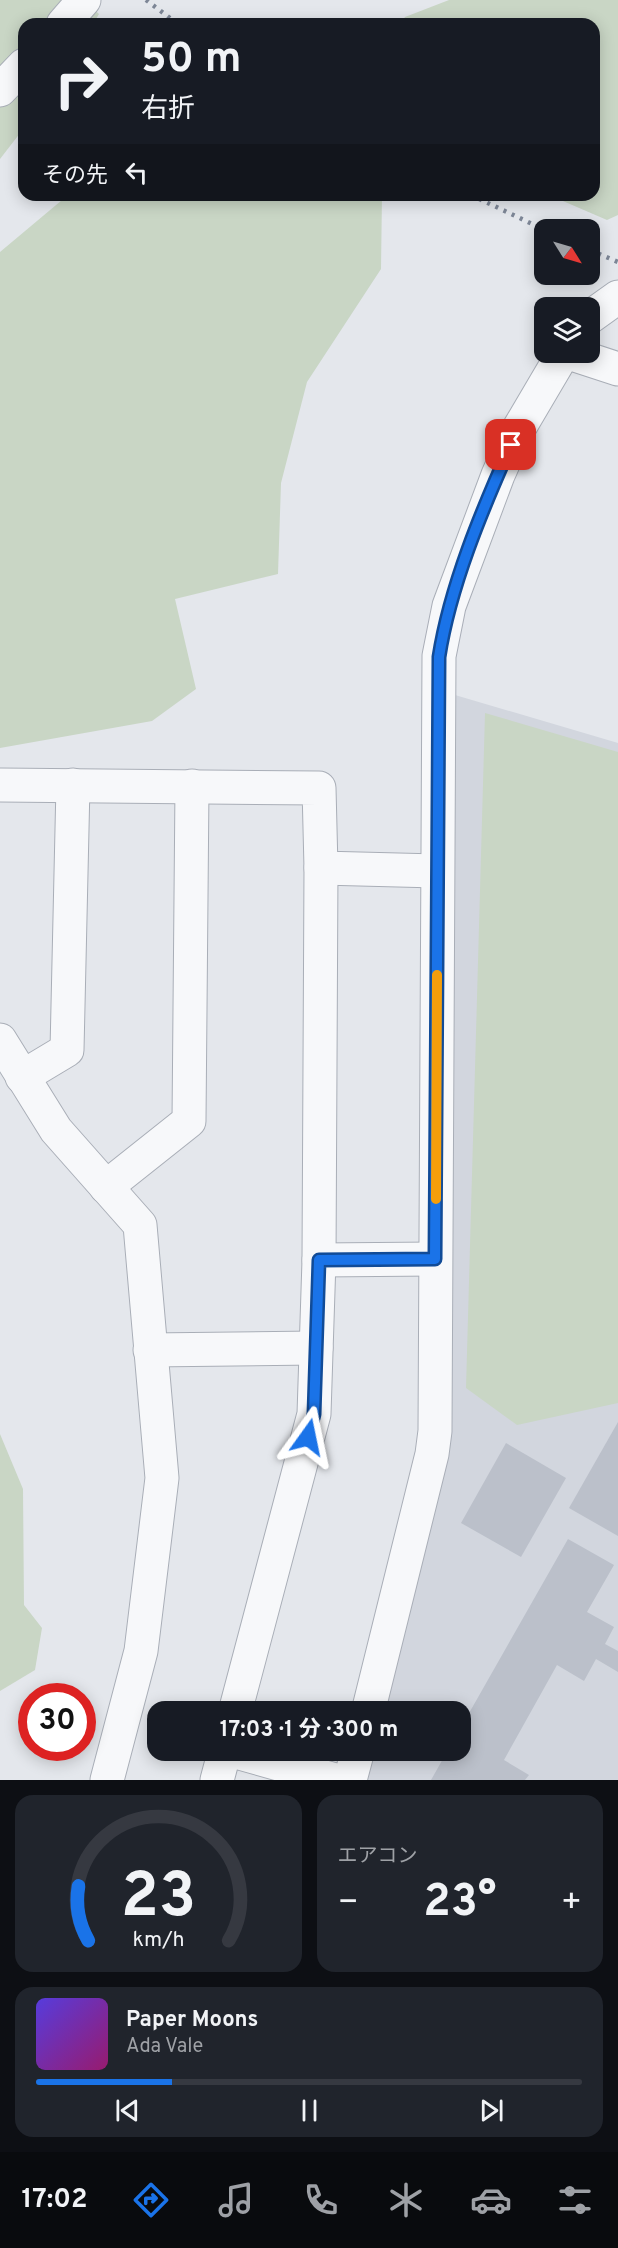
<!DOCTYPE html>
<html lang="ja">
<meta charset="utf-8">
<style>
:root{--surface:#171b24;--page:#20242c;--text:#f1f3f6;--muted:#9ea1a6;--line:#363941;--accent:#1a73e8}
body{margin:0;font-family:Overpass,"Noto Sans JP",sans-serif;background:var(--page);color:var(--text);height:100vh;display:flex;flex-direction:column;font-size:22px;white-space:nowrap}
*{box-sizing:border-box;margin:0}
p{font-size:20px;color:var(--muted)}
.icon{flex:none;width:33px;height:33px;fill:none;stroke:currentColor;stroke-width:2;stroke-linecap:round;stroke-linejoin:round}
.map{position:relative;height:1780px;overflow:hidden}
.sheet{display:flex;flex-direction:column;gap:15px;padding:15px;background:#0d0f14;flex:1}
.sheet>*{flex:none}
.banner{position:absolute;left:18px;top:18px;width:582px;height:183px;border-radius:18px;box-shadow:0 3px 15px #0003;background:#171b24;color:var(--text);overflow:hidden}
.needle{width:39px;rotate:127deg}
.buttons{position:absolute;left:534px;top:219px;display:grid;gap:12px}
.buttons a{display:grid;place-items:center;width:66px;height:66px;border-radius:12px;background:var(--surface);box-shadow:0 3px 15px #0003;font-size:30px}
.speed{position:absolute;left:18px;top:1683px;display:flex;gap:12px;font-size:30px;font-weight:700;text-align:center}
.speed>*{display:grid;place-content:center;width:78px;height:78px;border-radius:50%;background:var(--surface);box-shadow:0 3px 15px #0003;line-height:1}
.speed .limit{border:9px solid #d22;background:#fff;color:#111}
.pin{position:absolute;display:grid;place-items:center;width:51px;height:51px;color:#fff;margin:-26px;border-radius:12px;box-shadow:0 3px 9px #0006}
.me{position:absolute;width:66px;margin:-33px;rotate:12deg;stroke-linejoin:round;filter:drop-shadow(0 0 4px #0008)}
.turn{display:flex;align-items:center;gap:21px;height:126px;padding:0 24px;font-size:27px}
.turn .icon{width:78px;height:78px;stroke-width:2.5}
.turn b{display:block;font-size:42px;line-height:51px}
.then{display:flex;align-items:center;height:57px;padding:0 24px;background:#0003;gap:12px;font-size:22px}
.big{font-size:45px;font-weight:700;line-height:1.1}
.sheet .tile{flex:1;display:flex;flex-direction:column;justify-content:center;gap:9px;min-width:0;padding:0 21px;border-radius:18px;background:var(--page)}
.sheet .dial{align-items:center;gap:0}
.dial svg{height:156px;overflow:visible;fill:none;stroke:var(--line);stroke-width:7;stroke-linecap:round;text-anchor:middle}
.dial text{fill:var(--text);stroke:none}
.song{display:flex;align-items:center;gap:18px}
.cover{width:72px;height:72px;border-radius:9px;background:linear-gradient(135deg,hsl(250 70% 55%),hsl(320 70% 35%))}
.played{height:6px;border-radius:3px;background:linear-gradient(90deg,var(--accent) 25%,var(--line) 25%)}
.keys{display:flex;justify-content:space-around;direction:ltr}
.heat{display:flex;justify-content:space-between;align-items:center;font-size:33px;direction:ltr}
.sheet .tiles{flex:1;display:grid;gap:15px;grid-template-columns:1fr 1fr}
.tile:last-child{grid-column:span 2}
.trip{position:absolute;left:147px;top:1701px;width:324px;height:60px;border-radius:18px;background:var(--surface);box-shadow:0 3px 15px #0003;font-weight:700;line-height:60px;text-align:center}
.tab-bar{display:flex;height:96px;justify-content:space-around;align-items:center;background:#090b0e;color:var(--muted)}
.tab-bar .icon{width:42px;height:42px}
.tab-bar .current{color:var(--accent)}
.tab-bar b{font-size:27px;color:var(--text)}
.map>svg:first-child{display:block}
.built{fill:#d2d6de}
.green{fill:#c9d6c5}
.building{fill:#bbc0ca}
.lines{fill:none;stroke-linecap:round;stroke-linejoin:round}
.minor-casing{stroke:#a9aeb7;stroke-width:35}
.minor{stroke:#f7f8fa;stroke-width:33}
.rail{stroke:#7d8696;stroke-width:4.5;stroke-dasharray:3 6;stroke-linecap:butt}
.route-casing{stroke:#114b97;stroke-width:15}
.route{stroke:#1a73e8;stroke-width:10}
.slow{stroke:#f59e0b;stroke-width:10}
</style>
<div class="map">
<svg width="618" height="1780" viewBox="0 0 618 1780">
<rect width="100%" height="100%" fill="#e4e7ec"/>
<path class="built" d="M 455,695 L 618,743 L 618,1780 L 364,1780 L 371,1751 L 460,1750 L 460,1712 L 381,1711 L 452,1432 Z"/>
<g class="green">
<path d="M 0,0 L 84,0 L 99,14 L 93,24 L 24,24 L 24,128 L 0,159 Z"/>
<path d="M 449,0 L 618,0 L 618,215 L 607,220 L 549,195 L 594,195 L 594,24 L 400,24 L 405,17 Z"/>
<path d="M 68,195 L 382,195 L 381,269 L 307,382 L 281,483 L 278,574 L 175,599 L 196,689 L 152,721 L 0,748 L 0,252 Z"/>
<path d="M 485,713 L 618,752 L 618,1403 L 517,1425 L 466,1388 Z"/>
<path d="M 0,1434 L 23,1489 L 24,1605 L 42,1628 L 35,1670 L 0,1691 Z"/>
</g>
<g class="building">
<path d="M 618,1422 L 618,1536 L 569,1508 Z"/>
<path d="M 506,1443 L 566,1478 L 521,1557 L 461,1523 Z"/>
<path d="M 568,1539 L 614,1565 L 587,1612 L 614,1627 L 605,1644 L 618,1651 L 618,1672 L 596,1659 L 584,1681 L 557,1665 L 504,1760 L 529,1775 L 525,1780 L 431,1780 L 448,1750 L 460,1750 L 460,1729 Z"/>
</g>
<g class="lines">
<defs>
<g id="minor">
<path d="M 63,24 L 84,0"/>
<path d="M 0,90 L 24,65"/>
<path d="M 590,317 L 618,297"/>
<path d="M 566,352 L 618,369"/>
<path d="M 0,785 L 319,788 L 321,868 L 437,871"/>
<path d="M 0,1040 L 56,1130 L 140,1225 L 162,1478 L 141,1651 L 107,1780"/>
<path d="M 22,1077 L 67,1050 L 73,785"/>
<path d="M 106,1187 L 189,1121 L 192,786"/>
<path d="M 319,1260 L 435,1259"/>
<path d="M 150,1350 L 316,1348"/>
<path d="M 235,1712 L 314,1414 L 319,1260 L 321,868"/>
<path d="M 368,1712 L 432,1454 L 435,1431 L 439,656 L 449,606 L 498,475 L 518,430 L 564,352"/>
<path d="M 229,1750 L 335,1780"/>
<path d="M 217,1780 L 225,1750"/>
<path d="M 350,1780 L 358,1750"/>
</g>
</defs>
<use href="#minor" class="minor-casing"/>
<use href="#minor" class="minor"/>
<g class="rail">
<path d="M 146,0 L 178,24"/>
<path d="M 471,195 L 545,230"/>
<path d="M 590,250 L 618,262"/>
</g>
</g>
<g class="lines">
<defs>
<path id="route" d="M 308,1437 L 314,1414 L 319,1260 L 435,1259 L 439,657 C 450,586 482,510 511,445"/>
</defs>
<use href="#route" class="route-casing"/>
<use href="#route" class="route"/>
<path class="slow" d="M 436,1199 L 437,975"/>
</g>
</svg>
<div class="buttons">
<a><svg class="needle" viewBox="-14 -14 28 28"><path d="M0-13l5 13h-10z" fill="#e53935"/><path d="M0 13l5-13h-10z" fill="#9ea1a6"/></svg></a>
<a><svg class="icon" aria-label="layers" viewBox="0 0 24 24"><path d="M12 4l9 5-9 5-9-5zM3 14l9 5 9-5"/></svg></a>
</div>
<div class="speed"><div class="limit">30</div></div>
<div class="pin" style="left:511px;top:445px;background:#d93025"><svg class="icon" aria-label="arrive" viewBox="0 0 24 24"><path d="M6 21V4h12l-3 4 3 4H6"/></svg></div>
<svg class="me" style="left:308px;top:1437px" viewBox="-20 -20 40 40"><path d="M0-17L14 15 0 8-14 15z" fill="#1a73e8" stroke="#fff" stroke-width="4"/></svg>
<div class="trip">17:03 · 1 分 · 300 m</div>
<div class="banner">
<div class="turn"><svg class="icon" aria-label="right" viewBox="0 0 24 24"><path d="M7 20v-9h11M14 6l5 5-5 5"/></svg><div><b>50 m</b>右折</div></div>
<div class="then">その先<svg class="icon" aria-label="left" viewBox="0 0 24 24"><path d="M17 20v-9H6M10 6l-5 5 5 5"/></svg></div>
</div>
</div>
<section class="sheet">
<div class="tiles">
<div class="tile dial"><svg viewBox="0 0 100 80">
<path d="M14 69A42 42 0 1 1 86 69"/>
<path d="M14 69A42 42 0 0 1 9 41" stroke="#1a73e8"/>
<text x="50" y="56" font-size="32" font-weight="700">23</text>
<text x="50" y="72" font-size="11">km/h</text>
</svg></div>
<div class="tile"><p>エアコン</p>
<div class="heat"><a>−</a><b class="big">23°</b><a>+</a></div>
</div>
<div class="tile">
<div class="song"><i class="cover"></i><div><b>Paper Moons</b><p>Ada Vale</p></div></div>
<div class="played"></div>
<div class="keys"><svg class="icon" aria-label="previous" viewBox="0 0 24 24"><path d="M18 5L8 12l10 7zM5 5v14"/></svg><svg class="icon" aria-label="pause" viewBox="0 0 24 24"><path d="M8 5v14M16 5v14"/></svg><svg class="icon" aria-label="next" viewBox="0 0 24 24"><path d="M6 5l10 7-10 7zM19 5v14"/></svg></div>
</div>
</div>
</section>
<nav class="tab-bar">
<b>17:02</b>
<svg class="icon current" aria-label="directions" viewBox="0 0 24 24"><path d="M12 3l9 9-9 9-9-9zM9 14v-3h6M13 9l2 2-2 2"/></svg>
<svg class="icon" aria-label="music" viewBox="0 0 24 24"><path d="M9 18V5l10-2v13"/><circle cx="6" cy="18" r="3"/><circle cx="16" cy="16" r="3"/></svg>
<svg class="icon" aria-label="phone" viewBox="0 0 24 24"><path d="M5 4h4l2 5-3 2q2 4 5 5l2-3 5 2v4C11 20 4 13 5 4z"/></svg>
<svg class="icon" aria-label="climate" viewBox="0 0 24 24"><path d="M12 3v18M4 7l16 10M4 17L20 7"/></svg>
<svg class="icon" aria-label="car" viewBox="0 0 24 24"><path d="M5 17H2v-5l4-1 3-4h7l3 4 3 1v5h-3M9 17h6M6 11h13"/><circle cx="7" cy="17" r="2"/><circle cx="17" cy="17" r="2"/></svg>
<svg class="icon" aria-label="filters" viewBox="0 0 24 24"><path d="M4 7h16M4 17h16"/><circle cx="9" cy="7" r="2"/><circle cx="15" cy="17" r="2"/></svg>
</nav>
